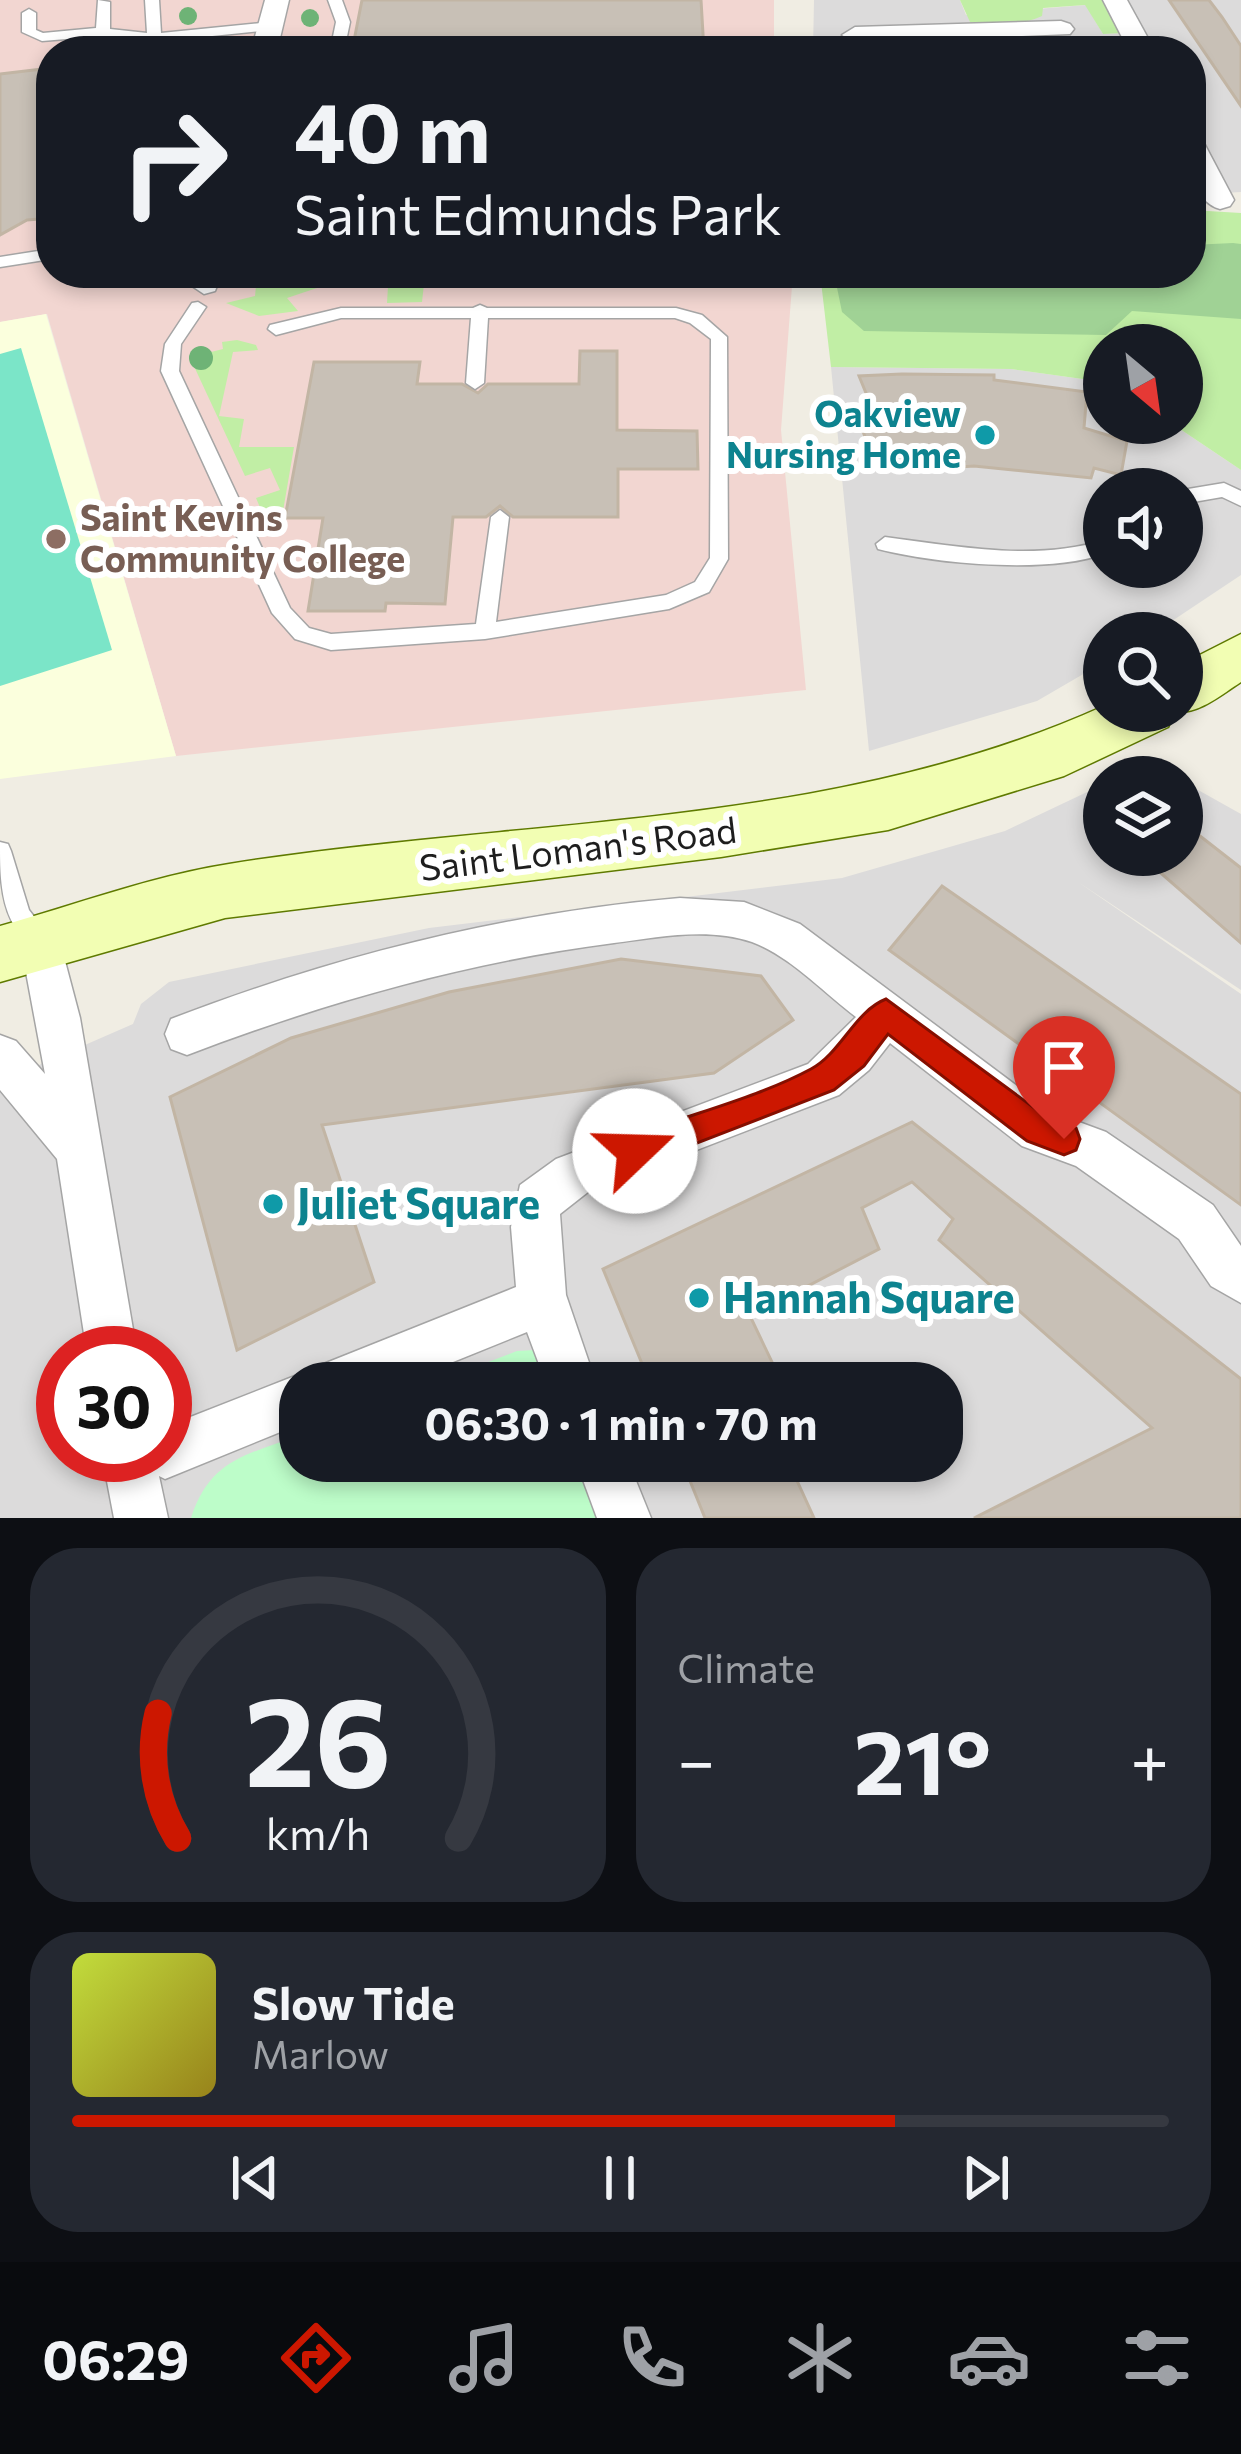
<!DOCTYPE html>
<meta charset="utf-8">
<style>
:root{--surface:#171b24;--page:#242831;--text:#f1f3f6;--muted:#9ea1a6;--line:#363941;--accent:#cc1700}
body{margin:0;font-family:Commissioner,sans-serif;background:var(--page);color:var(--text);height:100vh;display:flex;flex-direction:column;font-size:45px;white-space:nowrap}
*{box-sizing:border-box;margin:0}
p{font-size:39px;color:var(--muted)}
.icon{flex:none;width:66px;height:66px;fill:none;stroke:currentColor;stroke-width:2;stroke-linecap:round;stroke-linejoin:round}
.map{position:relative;height:1518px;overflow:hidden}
.drawer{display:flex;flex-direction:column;gap:30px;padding:30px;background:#0d0f14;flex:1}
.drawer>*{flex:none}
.top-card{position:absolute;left:36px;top:36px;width:1170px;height:252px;border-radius:48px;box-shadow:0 6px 18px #0003;background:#171b24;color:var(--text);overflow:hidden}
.needle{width:78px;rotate:151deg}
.tools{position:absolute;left:1083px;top:324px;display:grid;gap:24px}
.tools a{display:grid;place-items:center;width:120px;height:120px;border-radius:50%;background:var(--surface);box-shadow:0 6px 18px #0003;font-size:60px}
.speed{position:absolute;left:36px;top:1326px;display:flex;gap:24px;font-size:60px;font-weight:700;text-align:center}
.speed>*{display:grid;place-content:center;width:156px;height:156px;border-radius:50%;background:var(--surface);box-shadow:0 6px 18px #0003;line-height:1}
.speed .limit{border:18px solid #d22;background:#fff;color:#111}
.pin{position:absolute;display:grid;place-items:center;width:102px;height:102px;color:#fff;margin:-123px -51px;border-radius:50% 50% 50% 0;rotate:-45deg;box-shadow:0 0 12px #0007}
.pin .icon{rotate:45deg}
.me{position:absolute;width:132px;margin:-66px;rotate:69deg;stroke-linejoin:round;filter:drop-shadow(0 0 9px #0008)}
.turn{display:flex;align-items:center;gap:42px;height:252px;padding:0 60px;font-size:54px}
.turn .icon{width:156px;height:156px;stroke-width:2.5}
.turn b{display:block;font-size:84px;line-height:102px}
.big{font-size:90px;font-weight:700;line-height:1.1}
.drawer .widget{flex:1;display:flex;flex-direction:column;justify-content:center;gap:18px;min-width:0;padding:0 42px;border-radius:48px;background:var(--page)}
.drawer .dial{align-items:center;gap:0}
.dial svg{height:312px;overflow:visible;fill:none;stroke:var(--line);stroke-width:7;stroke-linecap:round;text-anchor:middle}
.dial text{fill:var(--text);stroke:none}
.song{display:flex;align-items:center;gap:36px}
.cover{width:144px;height:144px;border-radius:18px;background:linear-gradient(135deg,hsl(70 70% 55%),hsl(50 70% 35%))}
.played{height:12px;border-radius:6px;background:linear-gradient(90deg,var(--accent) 75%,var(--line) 75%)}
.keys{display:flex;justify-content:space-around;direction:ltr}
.heat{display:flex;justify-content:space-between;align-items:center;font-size:66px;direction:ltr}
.drawer .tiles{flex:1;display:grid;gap:30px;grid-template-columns:1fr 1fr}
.widget:last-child{grid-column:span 2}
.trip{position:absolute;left:279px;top:1362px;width:684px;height:120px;border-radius:48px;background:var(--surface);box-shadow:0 6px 18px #0003;font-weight:700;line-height:120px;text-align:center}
.tabs{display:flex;height:192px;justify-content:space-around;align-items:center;background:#090b0e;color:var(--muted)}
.tabs .icon{width:84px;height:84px}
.tabs .current{color:var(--accent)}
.tabs b{font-size:54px;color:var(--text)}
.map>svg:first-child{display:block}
.residential{fill:#dcdbdb;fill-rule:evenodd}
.commercial{fill:#f2d6d1}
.education{fill:#fbffdd}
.grass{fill:#c1eea5}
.forest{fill:#a0d295}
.park{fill:#bdfdc9}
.pitch{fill:#7be5c8}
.building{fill:#c8c0b6;stroke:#c2b5a4;stroke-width:3}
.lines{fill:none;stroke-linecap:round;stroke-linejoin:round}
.lane-casing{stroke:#a5a5a5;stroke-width:3}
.street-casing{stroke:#a5a5a5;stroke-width:3}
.secondary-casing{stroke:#5f7a00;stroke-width:3}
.lane{fill:#fff;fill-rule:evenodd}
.street{fill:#fff;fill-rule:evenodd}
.secondary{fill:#f2feb3;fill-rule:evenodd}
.tree{fill:#6eb376}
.route{fill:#cc1700;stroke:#850f00;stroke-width:3}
.culture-dot{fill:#0f9aa8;stroke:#fff;stroke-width:4.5}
.education-dot{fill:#8d6e63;stroke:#fff;stroke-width:4.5}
.labels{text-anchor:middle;stroke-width:12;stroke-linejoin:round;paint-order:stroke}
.culture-label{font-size:36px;font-weight:bold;fill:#0d838f;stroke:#fff;text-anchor:end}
.education-label{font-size:36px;font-weight:bold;fill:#785e54;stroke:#fff;text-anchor:start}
.street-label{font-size:36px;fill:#1e1e1e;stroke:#fff}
.near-culture-label{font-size:42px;font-weight:bold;fill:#0d838f;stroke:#fff;text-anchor:start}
</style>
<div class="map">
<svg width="1241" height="1518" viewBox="0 0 1241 1518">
<rect width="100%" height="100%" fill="#f0ede3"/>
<g class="residential">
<path d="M 814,0 L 960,0 L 966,15 L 1086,5 L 1103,34 L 1123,33 L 1106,0 L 1241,0 L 1241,192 L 1191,195 L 1191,51 L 813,51 Z"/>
<path d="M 831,367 L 1011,369 L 1104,382 L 1104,423 L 1171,423 L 1241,470 L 1241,575 L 1154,633 L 1104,633 L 1104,662 L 1037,701 L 869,751 ZM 1104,489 L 1182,489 L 1182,567 L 1104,567 Z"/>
<path d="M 1182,781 L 1241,814 L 1241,990 L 1078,882 L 1241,994 L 1241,1518 L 0,1518 L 0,1082 L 133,1024 L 141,1004 L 169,982 L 429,928 L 842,878 L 1005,831 L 1104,784 L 1104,855 L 1182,855 ZM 63,1353 L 165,1353 L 165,1455 L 63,1455 ZM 300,1383 L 942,1383 L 942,1461 L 300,1461 Z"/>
</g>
<path class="commercial" d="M 0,0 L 774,0 L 774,51 L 51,51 L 51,273 L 793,273 L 781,430 L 806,690 L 176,756 L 47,314 L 0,322 Z"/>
<path class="education" d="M 46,314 L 176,756 L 0,779 L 0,322 Z"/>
<g class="grass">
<path d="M 960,0 L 1106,0 L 1124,33 L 1103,34 L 1085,5 L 1043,8 L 1042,16 C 1021,25 992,29 970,22 Z"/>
<path d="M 1191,210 L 1241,213 L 1241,470 L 1171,423 L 1182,423 L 1182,345 L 1104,345 L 1104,382 L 1011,369 L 831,367 L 820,273 L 1191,273 Z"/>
<path d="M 424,284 L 422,302 L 387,303 L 388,286 L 320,287 L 287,298 L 298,311 L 259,316 L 226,303 L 255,296 L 256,286 Z"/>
<path d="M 237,340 L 256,345 L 258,350 L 233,352 L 219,416 L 244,419 L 239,447 L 294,447 L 282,517 L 264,517 L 256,498 L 280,490 L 270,468 L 245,476 L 192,362 L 191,357 L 223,349 L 222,342 Z"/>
</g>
<path class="forest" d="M 1233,243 L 1241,244 L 1241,319 L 1132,311 L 1106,335 L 864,331 L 842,312 L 834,273 L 1191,273 L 1191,245 Z"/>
<g class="park">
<path d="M 535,1350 L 551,1383 L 433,1383 L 517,1351 Z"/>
<path d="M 300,1435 L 300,1461 L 579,1461 L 600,1518 L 191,1518 C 210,1459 247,1455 300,1435 Z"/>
</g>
<path class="pitch" d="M 21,348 L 112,650 L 0,686 L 0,354 Z"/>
<g class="building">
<path d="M 362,0 L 701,0 L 704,51 L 352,51 Z"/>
<path d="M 1169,0 L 1209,0 L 1222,17 L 1241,46 L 1241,106 Z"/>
<path d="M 51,68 L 51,218 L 27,220 L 0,235 L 0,74 Z"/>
<path d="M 580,351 L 617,351 L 617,430 L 697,431 L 698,469 L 618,469 L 618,517 L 513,517 L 500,506 L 486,517 L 453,517 L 445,604 L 386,603 L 385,611 L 308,611 L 323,518 L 285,518 L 314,362 L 420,362 L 417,384 L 462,384 L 478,393 L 488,384 L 579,384 Z"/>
<path d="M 902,374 L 994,375 L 994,380 L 1087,392 L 1084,428 L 1127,441 L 1121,475 L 1094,468 L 1091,478 L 974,466 L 932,469 L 924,450 L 871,454 L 859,420 L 877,420 L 859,376 Z"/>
<path d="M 1182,822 L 1241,868 L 1241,943 L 1140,855 L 1182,855 Z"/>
<path d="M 942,886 L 1241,1094 L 1241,1205 L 889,950 Z"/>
<path d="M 621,959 L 761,976 L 793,1020 L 714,1073 L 322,1125 L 374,1282 L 237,1350 L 170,1097 L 291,1038 L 449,992 Z"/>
<path d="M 912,1122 L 1241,1379 L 1241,1518 L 974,1518 L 1152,1428 L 939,1240 L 953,1219 L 912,1182 L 862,1208 L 879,1249 L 750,1316 L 782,1383 L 650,1383 L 603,1269 Z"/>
<path d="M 682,1461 L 788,1461 L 814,1518 L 705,1518 Z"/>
</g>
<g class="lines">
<defs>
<g id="lane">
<path d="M 98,0 L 110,2 L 110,29 L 147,33 L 145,0 L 159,0 L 161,33 L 271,22 L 278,26 L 271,30 L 154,42 L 103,36 L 42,41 L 22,32 L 22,13 L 29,9 L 36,13 L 36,30 L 43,33 L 96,28 Z"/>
<path d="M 328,0 L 342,0 L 350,22 L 344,51 L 330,51 L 336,22 Z"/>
<path d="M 51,249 L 51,259 L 0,267 L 0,257 Z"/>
<path d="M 198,302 L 206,307 L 181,344 L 179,371 L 290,608 L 309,628 L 331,634 L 476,624 L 491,517 L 500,510 L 509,517 L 496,622 L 666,595 L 695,582 L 710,558 L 711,339 L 690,323 L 675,318 L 488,318 L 484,383 L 475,389 L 466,383 L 471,318 L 341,318 L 276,335 L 268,329 L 270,325 L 341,308 L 473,308 L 480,305 L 487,308 L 676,308 L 702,315 L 727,337 L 728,559 L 709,592 L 669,609 L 485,639 L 331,650 L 295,639 L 272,613 L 161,371 L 165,344 L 192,303 Z"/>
<path d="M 1224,483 L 1241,491 L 1241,506 L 1222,497 L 1182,504 L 1182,490 Z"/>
<path d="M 885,537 C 956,546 1034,562 1104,540 L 1104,554 C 1047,574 937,564 878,549 L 876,544 Z"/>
<path d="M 0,842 L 8,844 L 11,851 L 29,910 L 52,940 L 49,947 L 41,950 C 0,930 0,881 0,842 Z"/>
</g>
<g id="street">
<path d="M 265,0 L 289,0 L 277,51 L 251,51 Z"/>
<path d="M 1103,0 L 1127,0 L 1155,51 L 1129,51 Z"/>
<path d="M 1061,21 L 1070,24 L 1074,29 L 1070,34 L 855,43 L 842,35 L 855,27 Z"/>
<path d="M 1191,137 L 1205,145 L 1234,200 L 1230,206 L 1220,209 C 1191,201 1191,161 1191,137 Z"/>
<path d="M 192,273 L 222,273 L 215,291 L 204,294 L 189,284 Z"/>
<path d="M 680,898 L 744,902 L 800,924 L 1052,1112 L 1106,1132 L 1213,1205 L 1241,1246 L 1241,1303 L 1211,1286 L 1179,1239 L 1076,1166 L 1022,1146 L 890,1043 L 869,1070 L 839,1095 L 588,1192 L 560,1214 L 566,1295 L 596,1383 L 546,1383 L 527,1332 L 401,1383 L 300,1383 L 300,1424 L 165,1479 L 159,1476 L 168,1518 L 114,1518 L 102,1455 L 165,1455 L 165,1427 L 300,1374 L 315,1380 L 321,1365 L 516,1287 L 511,1227 L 520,1185 L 556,1159 L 808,1064 L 856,1017 C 824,993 790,956 752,942 C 709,927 658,937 614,943 C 466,962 326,1002 187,1055 L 171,1049 L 165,1034 L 171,1019 C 335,956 504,913 680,898 Z"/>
<path d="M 41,921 L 56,927 L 80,1018 L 137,1353 L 87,1353 L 57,1159 L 0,1090 L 0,1035 L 16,1041 L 45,1074 L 20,940 L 26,927 Z"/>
<path d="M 576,1461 L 628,1461 L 651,1518 L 597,1518 Z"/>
</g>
<path id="secondary" d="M 1241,634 L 1241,682 C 1221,695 1199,714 1175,712 L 1168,727 L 1064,776 L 888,830 L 721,857 L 225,918 L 0,982 L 0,926 C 75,905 152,876 229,864 C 521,817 830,830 1104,706 L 1104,711 L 1182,711 L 1182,664 Z"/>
</defs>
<use href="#lane" class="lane-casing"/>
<use href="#street" class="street-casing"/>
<use href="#secondary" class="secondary-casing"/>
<use href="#lane" class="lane"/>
<use href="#street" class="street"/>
<use href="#secondary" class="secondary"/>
</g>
<g class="tree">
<circle cx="188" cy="16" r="9"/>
<circle cx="310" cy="18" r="9"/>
<circle cx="201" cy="358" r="12"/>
</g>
<path class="route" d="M 886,999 L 1048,1118 L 1076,1128 L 1080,1139 L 1076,1150 L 1064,1155 L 1027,1141 L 888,1034 L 864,1066 L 834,1090 L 635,1167 L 624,1163 L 619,1151 L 624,1140 C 684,1115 753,1100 811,1069 C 841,1053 855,1011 886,999 Z"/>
<g class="culture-dot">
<circle cx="985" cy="435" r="12"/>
<circle cx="273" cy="1204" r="12"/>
<circle cx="699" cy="1298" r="12"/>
</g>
<circle class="education-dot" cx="56" cy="539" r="12"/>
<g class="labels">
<g class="culture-label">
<text x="961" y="427">Oakview<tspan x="961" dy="41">Nursing Home</tspan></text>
</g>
<g class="education-label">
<text x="80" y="531">Saint Kevins<tspan x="80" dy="41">Community College</tspan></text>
</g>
<g class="street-label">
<text transform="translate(578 849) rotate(-7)" y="13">Saint Loman's Road</text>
</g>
<g class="near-culture-label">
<text x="297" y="1219">Juliet Square</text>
<text x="723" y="1313">Hannah Square</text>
</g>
</g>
</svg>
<div class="tools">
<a><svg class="needle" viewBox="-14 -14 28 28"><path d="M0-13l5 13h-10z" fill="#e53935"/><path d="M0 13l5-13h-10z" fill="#9ea1a6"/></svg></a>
<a><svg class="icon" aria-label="sound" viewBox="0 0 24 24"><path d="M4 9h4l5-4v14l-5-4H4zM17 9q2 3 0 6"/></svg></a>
<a><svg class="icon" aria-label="search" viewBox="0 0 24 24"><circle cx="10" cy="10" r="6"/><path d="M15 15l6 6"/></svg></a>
<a><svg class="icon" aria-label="layers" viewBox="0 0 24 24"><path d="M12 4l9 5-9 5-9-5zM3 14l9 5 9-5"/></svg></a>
</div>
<div class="speed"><div class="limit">30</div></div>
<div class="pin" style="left:1064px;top:1139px;background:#d93025"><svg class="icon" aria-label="arrive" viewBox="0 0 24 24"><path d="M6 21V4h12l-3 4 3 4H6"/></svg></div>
<svg class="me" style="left:635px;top:1151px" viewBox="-20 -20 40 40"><circle r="19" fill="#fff"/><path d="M0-13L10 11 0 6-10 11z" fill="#cc1700"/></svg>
<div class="trip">06:30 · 1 min · 70 m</div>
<div class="top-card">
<div class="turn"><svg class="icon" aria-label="right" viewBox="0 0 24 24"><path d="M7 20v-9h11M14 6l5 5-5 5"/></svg><div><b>40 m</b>Saint Edmunds Park</div></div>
</div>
</div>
<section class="drawer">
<div class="tiles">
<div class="widget dial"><svg viewBox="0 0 100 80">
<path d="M14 69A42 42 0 1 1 86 69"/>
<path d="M14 69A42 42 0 0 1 9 37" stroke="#cc1700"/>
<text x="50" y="56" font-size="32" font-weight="700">26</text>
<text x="50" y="72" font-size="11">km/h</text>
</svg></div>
<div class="widget"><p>Climate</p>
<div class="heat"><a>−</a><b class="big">21°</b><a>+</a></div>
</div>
<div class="widget">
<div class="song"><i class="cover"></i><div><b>Slow Tide</b><p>Marlow</p></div></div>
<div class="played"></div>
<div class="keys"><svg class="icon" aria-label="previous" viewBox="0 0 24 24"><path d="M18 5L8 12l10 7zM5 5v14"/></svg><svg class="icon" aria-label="pause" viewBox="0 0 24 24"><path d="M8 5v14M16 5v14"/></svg><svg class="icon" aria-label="next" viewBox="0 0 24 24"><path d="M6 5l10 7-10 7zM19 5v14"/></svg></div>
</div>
</div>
</section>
<nav class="tabs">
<b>06:29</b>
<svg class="icon current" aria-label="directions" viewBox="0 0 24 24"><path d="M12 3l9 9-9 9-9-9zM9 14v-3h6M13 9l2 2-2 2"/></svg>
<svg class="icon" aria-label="music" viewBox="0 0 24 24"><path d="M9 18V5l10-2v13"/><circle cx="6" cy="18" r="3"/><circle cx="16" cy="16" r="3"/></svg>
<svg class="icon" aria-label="phone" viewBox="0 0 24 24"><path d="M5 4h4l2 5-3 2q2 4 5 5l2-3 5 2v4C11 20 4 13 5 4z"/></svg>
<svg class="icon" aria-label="climate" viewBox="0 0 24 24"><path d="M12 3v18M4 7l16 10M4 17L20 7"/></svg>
<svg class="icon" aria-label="car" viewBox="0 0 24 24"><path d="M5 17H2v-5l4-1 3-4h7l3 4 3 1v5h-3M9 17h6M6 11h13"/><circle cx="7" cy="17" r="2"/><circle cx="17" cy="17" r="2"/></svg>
<svg class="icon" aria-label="filters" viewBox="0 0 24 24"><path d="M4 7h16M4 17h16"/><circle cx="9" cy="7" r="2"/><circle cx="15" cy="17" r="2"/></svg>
</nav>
